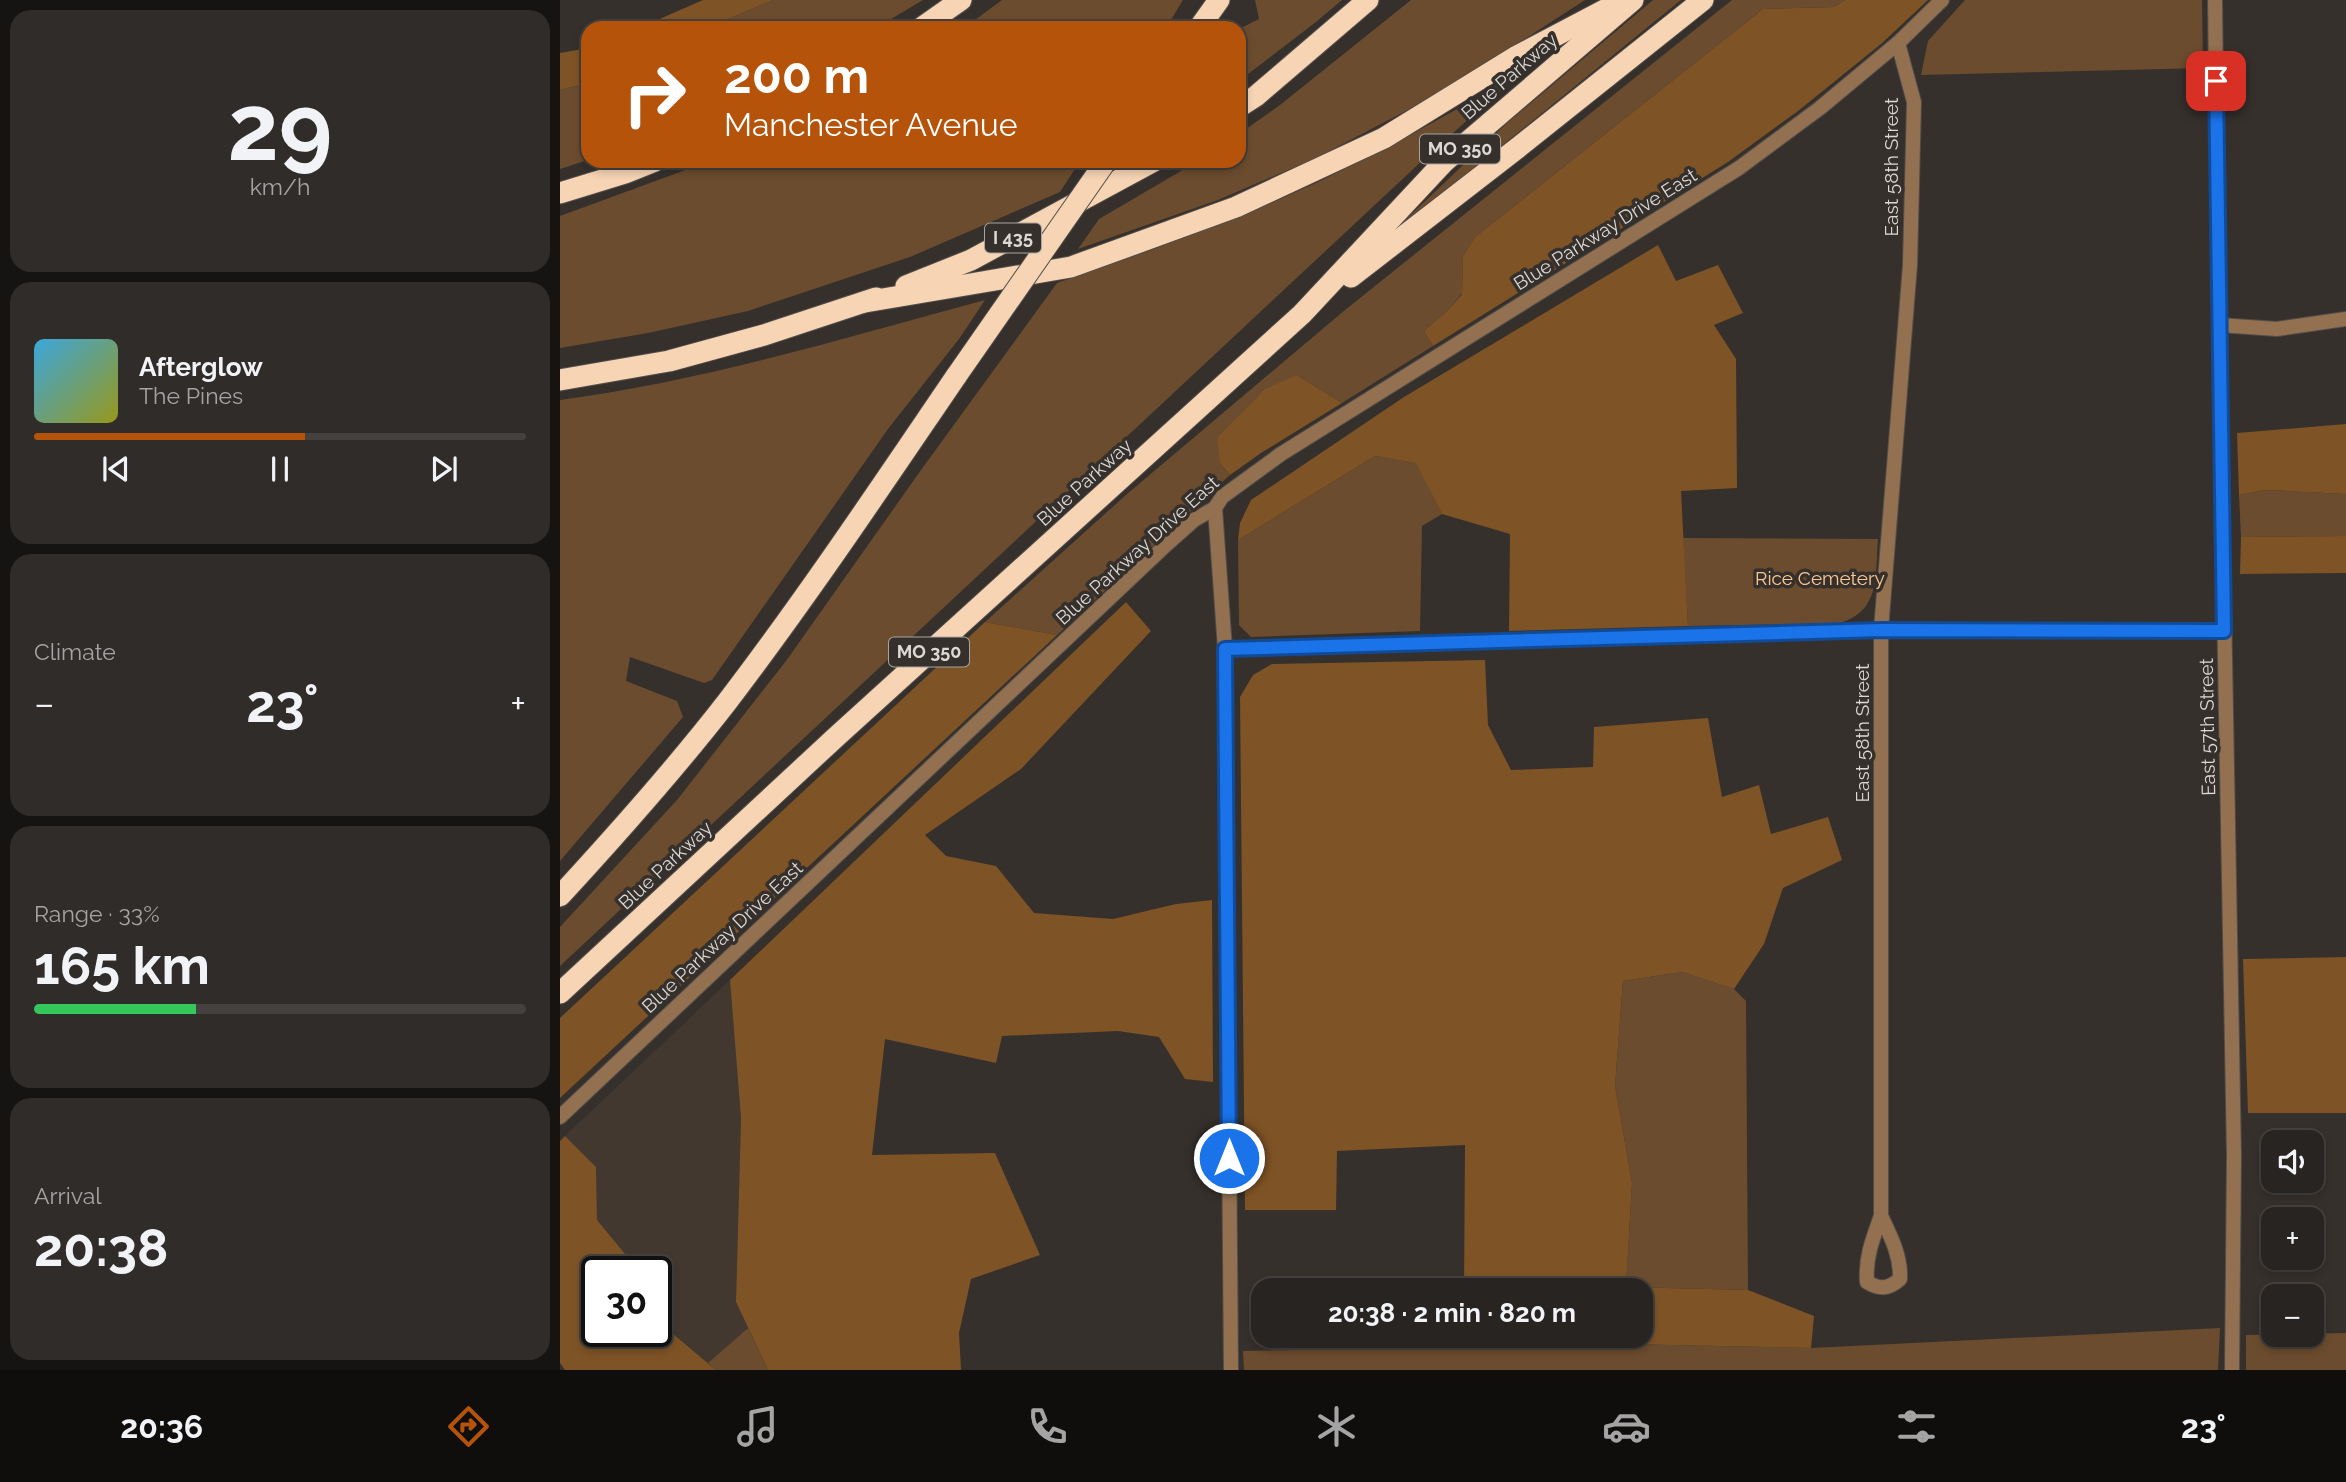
<!DOCTYPE html>
<meta charset="utf-8">
<style>
:root{--surface:#282421;--page:#302c2a;--text:#f1f3f6;--muted:#a5a4a5;--line:#44413f;--accent:#b45309}
body{margin:0;font-family:Raleway,sans-serif;background:var(--page);color:var(--text);height:100vh;display:flex;flex-direction:column;font-size:26px;white-space:nowrap}
*{box-sizing:border-box;margin:0}
p{font-size:23px;color:var(--muted)}
.icon{flex:none;width:38px;height:38px;fill:none;stroke:currentColor;stroke-width:2;stroke-linecap:round;stroke-linejoin:round}
.map{position:relative;flex:1;overflow:hidden}
.panel{display:flex;flex-direction:column;gap:10px;padding:10px;background:#161412;width:560px}
.panel>*{flex:none}
.guide{position:absolute;left:21px;top:21px;width:665px;height:147px;border-radius:21px;box-shadow:0 4px 10px #0003,0 0 0 2px var(--line);background:#b45309;color:#fff;overflow:hidden}
.fabs{position:absolute;left:1701px;top:1130px;display:grid;gap:14px}
.fabs a{display:grid;place-items:center;width:63px;height:63px;border-radius:14px;background:var(--surface);box-shadow:0 4px 10px #0003,0 0 0 2px var(--line);font-size:35px}
.speed{position:absolute;left:21px;top:1256px;display:flex;gap:14px;font-size:35px;font-weight:700;text-align:center}
.speed>*{display:grid;place-content:center;width:91px;height:91px;border-radius:50%;background:var(--surface);box-shadow:0 4px 10px #0003,0 0 0 2px var(--line);line-height:1}
.speed .limit{border:4px solid #111;border-radius:10px;background:#fff;color:#111}
.pin{position:absolute;display:grid;place-items:center;width:60px;height:60px;color:#fff;margin:-30px;border-radius:14px;box-shadow:0 4px 10px #0006}
.me{position:absolute;width:77px;margin:-38px;rotate:0deg;stroke-linejoin:round;filter:drop-shadow(0 0 5px #0008)}
.turn{display:flex;align-items:center;gap:24px;height:147px;padding:0 28px;font-size:32px}
.turn .icon{width:91px;height:91px;stroke-width:2.5}
.turn b{display:block;font-size:49px;line-height:60px}
.big{font-size:52px;font-weight:700;line-height:1.1}
.panel .card{flex:1;display:flex;flex-direction:column;justify-content:center;gap:10px;min-width:0;padding:0 24px;border-radius:21px;background:var(--page)}
.panel .dial{align-items:center;gap:0}
.dial b{font-size:91px;line-height:1}
.song{display:flex;align-items:center;gap:21px}
.cover{width:84px;height:84px;border-radius:10px;background:linear-gradient(135deg,hsl(200 70% 55%),hsl(60 70% 35%))}
.played{height:7px;border-radius:4px;background:linear-gradient(90deg,var(--accent) 55%,var(--line) 55%)}
.keys{display:flex;justify-content:space-around;direction:ltr}
.heat{display:flex;justify-content:space-between;align-items:center;font-size:38px;direction:ltr}
.charge{height:10px;border-radius:5px;background:linear-gradient(90deg,#34c759 33%,var(--line) 0)}
.trip{position:absolute;left:691px;top:1278px;width:402px;height:70px;border-radius:21px;background:var(--surface);box-shadow:0 4px 10px #0003,0 0 0 2px var(--line);font-weight:700;line-height:70px;text-align:center}
.dock{display:flex;height:112px;justify-content:space-around;align-items:center;background:#100e0d;color:var(--muted)}
.dock .icon{width:49px;height:49px}
.dock .on{color:var(--accent)}
.dock b{font-size:32px;color:var(--text)}
main{display:flex;flex:1;min-height:0}
.map>svg:first-child{display:block}
.built{fill:#423830}
.green{fill:#6b4c2e}
.forest{fill:#7e5326}
.lines{fill:none;stroke-linecap:round;stroke-linejoin:round}
.street-casing{stroke:#534e4a;stroke-width:16}
.highway-casing{stroke:#534e4a;stroke-width:23}
.street{stroke:#93704f;stroke-width:14}
.highway{stroke:#f6d4b4;stroke-width:21}
.highway-bridge-casing{stroke:#534e4a;stroke-width:23;stroke-linecap:butt}
.highway-bridge{stroke:#f6d4b4;stroke-width:21}
.route-casing{stroke:#114b97;stroke-width:18}
.route{stroke:#1a73e8;stroke-width:12}
.labels{text-anchor:middle;stroke-width:7;stroke-linejoin:round;paint-order:stroke}
.shield{fill:#35302c;stroke:#a9a6a2;stroke-width:2}
.shield-label{font-size:18px;font-weight:bold;fill:#dbd8d5}
.street-label{font-size:19px;fill:#dbd8d5;stroke:#35302c}
.park-label{font-size:19px;fill:#fcc692;stroke:#35302c}
</style>
<main>
<section class="panel">
<div class="card dial"><b>29</b><p>km/h</p></div>
<div class="card">
<div class="song"><i class="cover"></i><div><b>Afterglow</b><p>The Pines</p></div></div>
<div class="played"></div>
<div class="keys"><svg class="icon" aria-label="previous" viewBox="0 0 24 24"><path d="M18 5L8 12l10 7zM5 5v14"/></svg><svg class="icon" aria-label="pause" viewBox="0 0 24 24"><path d="M8 5v14M16 5v14"/></svg><svg class="icon" aria-label="next" viewBox="0 0 24 24"><path d="M6 5l10 7-10 7zM19 5v14"/></svg></div>
</div>
<div class="card"><p>Climate</p>
<div class="heat"><a>−</a><b class="big">23°</b><a>+</a></div>
</div>
<div class="card"><p>Range · 33%</p><b class="big">165 km</b><div class="charge"></div></div>
<div class="card"><p>Arrival</p><b class="big">20:38</b></div>
</section>
<div class="map">
<svg width="1786" height="1370" viewBox="0 0 1786 1370">
<rect width="100%" height="100%" fill="#35302c"/>
<path class="built" d="M 170,980 L 181,1118 L 176,1302 L 188,1328 L 148,1363 L 100,1323 L 96,1310 L 96,1272 L 80,1272 L 37,1220 L 36,1167 L 5,1136 Z"/>
<g class="green">
<path d="M 213,0 L 363,0 L 316,28 L 147,28 Z"/>
<path d="M 442,0 L 623,0 L 606,28 L 404,28 Z"/>
<path d="M 695,0 L 782,0 L 756,22 L 679,81 L 679,29 L 699,19 Z"/>
<path d="M 851,0 L 1025,0 L 886,90 L 756,158 L 658,200 L 518,249 L 539,219 L 638,161 L 679,161 L 679,134 L 720,105 Z"/>
<path d="M 1093,0 L 1121,0 L 816,248 L 947,123 Z"/>
<path d="M 1172,0 L 1285,0 L 1274,7 L 1203,9 L 915,237 L 903,256 L 902,293 L 890,308 L 864,331 L 873,346 L 782,403 L 737,375 L 660,463 L 670,475 L 497,635 L 425,622 L 567,494 L 785,310 Z"/>
<path d="M 1405,0 L 1642,0 L 1643,68 L 1361,75 L 1368,41 Z"/>
<path d="M 958,71 L 960,73 L 864,159 L 0,966 L 0,927 L 117,800 L 226,661 L 361,470 L 497,283 L 602,246 L 691,212 L 758,182 L 827,148 L 915,99 Z"/>
<path d="M 28,83 L 28,160 L 0,169 L 0,90 Z"/>
<path d="M 150,161 L 520,161 L 500,192 L 350,257 L 188,311 L 88,333 L 0,348 L 0,216 Z"/>
<path d="M 425,300 L 399,339 L 328,429 L 152,680 L 144,683 L 70,657 L 66,681 L 117,701 L 123,717 L 0,861 L 0,400 C 144,381 284,338 425,300 Z"/>
<path d="M 815,456 L 857,463 L 882,514 L 862,526 L 860,631 L 691,637 L 679,625 L 678,540 Z"/>
<path d="M 1706,490 L 1786,494 L 1786,536 L 1681,537 L 1679,495 Z"/>
<path d="M 1123,538 L 1318,539 C 1315,575 1321,612 1279,623 L 1128,626 Z"/>
<path d="M 1122,972 L 1174,989 L 1186,1001 L 1188,1290 L 1066,1287 L 1072,1183 L 1055,1086 L 1063,981 Z"/>
<path d="M 188,1328 L 208,1370 L 156,1370 L 148,1363 Z"/>
<path d="M 1660,1328 L 1658,1370 L 684,1370 L 683,1351 L 1063,1344 L 1251,1348 Z"/>
<path d="M 1786,1333 L 1786,1370 L 1686,1370 L 1686,1335 Z"/>
</g>
<g class="forest">
<path d="M 143,0 L 213,0 L 147,28 L 79,28 Z"/>
<path d="M 1285,0 L 1368,0 L 1321,44 L 1238,111 L 1168,162 L 873,346 L 864,331 L 890,308 L 902,294 L 903,256 L 915,237 L 1203,9 L 1274,7 Z"/>
<path d="M 28,48 L 28,83 L 0,90 L 0,53 Z"/>
<path d="M 1098,245 L 1116,281 L 1158,265 L 1183,313 L 1154,325 L 1176,359 L 1177,488 L 1121,491 L 1128,626 L 949,631 L 950,534 L 882,514 L 856,463 L 815,456 L 678,540 L 680,523 L 691,500 L 844,397 Z"/>
<path d="M 737,375 L 782,403 L 701,453 L 670,475 L 660,463 L 657,438 L 705,389 Z"/>
<path d="M 1786,424 L 1786,494 L 1706,490 L 1679,495 L 1677,433 Z"/>
<path d="M 1786,536 L 1786,573 L 1680,574 L 1681,537 Z"/>
<path d="M 566,602 L 591,631 L 461,769 L 365,835 L 386,856 L 436,866 L 474,913 L 553,919 L 616,904 L 652,900 L 653,1082 L 625,1079 L 599,1037 L 558,1031 L 442,1036 L 436,1063 L 325,1039 L 312,1155 L 435,1153 L 480,1255 L 411,1279 L 399,1333 L 401,1370 L 208,1370 L 176,1302 L 181,1118 L 170,980 Z"/>
<path d="M 425,622 L 497,635 L 0,1098 L 0,1018 Z"/>
<path d="M 925,660 L 928,725 L 951,770 L 1033,767 L 1034,727 L 1148,718 L 1162,797 L 1199,785 L 1211,834 L 1268,817 L 1282,860 L 1223,888 L 1204,944 L 1174,989 L 1122,972 L 1063,981 L 1055,1086 L 1072,1183 L 1066,1287 L 1188,1290 L 1254,1316 L 1251,1348 L 1063,1344 L 903,1347 L 903,1335 L 1082,1335 L 1082,1290 L 904,1290 L 905,1145 L 777,1151 L 776,1210 L 685,1210 L 680,697 L 693,675 L 712,664 Z"/>
<path d="M 1786,957 L 1786,1113 L 1688,1113 L 1683,959 Z"/>
<path d="M 5,1136 L 36,1167 L 37,1220 L 80,1272 L 37,1272 L 37,1332 L 96,1332 L 96,1310 L 100,1323 L 156,1370 L 5,1370 L 0,1363 L 0,1141 Z"/>
</g>
<g class="lines">
<defs>
<g id="street">
<path d="M 1655,0 L 1659,325 L 1674,1156 L 1672,1370"/>
<path d="M 1659,325 L 1717,329 L 1786,319"/>
<path d="M 655,508 L 665,649 L 671,1370"/>
<path d="M 665,649 L 1321,630 L 1664,631"/>
<path d="M 0,1117 L 607,544 L 634,520 L 655,508 L 662,497 L 721,454 L 1179,168 L 1260,108 L 1338,43 L 1382,0"/>
<path d="M 1321,1216 C 1331,1237 1341,1256 1340,1279 C 1329,1289 1320,1290 1307,1282 C 1305,1258 1313,1238 1321,1216 L 1321,630 L 1350,265 L 1354,102 L 1338,43"/>
</g>
<g id="highway">
<path d="M 361,28 L 401,0"/>
<path d="M 639,28 L 659,0"/>
<path d="M 679,107 L 696,96 L 808,0"/>
<path d="M 0,193 L 65,173 L 95,161"/>
<path d="M 791,277 L 960,146 L 1143,0"/>
<path d="M 346,286 L 411,260 L 594,161"/>
<path d="M 305,302 L 511,267 L 676,207 L 824,138 L 957,56 L 1054,5"/>
<path d="M 0,380 L 109,361 L 204,335 L 316,298"/>
<path d="M 0,896 C 58,833 115,769 167,702 C 248,596 322,485 397,375"/>
<path d="M 0,993 L 276,737 L 742,314 L 884,162 L 1073,0"/>
</g>
</defs>
<use href="#street" class="street-casing"/>
<use href="#highway" class="highway-casing"/>
<use href="#street" class="street"/>
<use href="#highway" class="highway"/>
<defs>
<path id="highway-bridge" d="M 397,375 L 546,161"/>
</defs>
<use href="#highway-bridge" class="highway-bridge-casing"/>
<use href="#highway-bridge" class="highway-bridge"/>
</g>
<g class="lines">
<defs>
<path id="route" d="M 669,1158 L 665,649 L 1321,630 L 1664,631 L 1656,81"/>
</defs>
<use href="#route" class="route-casing"/>
<use href="#route" class="route"/>
</g>
<g class="labels">
<g class="shield">
<rect x="860" y="134.5" width="80" height="29" rx="5"/>
<rect x="425" y="223.5" width="56" height="29" rx="5"/>
<rect x="329" y="637.5" width="80" height="29" rx="5"/>
</g>
<g class="shield-label">
<text x="900" y="155">MO 350</text>
<text x="453" y="244">I 435</text>
<text x="369" y="658">MO 350</text>
</g>
<g class="street-label">
<text transform="translate(949 76) rotate(-41)" y="7">Blue Parkway</text>
<text transform="translate(1331 167) rotate(-90)" y="7">East 58th Street</text>
<text transform="translate(1045 229) rotate(-32)" y="7">Blue Parkway Drive East</text>
<text transform="translate(524 482) rotate(-42)" y="7">Blue Parkway</text>
<text transform="translate(577 550) rotate(-42)" y="7">Blue Parkway Drive East</text>
<text transform="translate(1647 727) rotate(-91)" y="7">East 57th Street</text>
<text transform="translate(1302 733) rotate(-90)" y="7">East 58th Street</text>
<text transform="translate(105 865) rotate(-43)" y="7">Blue Parkway</text>
<text transform="translate(162 937) rotate(-43)" y="7">Blue Parkway Drive East</text>
</g>
<g class="park-label">
<text x="1260" y="585">Rice Cemetery</text>
</g>
</g>
</svg>
<div class="fabs">
<a><svg class="icon" aria-label="sound" viewBox="0 0 24 24"><path d="M4 9h4l5-4v14l-5-4H4zM17 9q2 3 0 6"/></svg></a>
<a>+</a>
<a>−</a>
</div>
<div class="speed"><div class="limit">30</div></div>
<div class="pin" style="left:1656px;top:81px;background:#d93025"><svg class="icon" aria-label="arrive" viewBox="0 0 24 24"><path d="M6 21V4h12l-3 4 3 4H6"/></svg></div>
<svg class="me" style="left:669px;top:1158px" viewBox="-20 -20 40 40"><circle r="17" fill="#1a73e8" stroke="#fff" stroke-width="3"/><path d="M0-11L8 9 0 5-8 9z" fill="#fff"/></svg>
<div class="trip">20:38 · 2 min · 820 m</div>
<div class="guide">
<div class="turn"><svg class="icon" aria-label="right" viewBox="0 0 24 24"><path d="M7 20v-9h11M14 6l5 5-5 5"/></svg><div><b>200 m</b>Manchester Avenue</div></div>
</div>
</div>
</main>
<nav class="dock">
<b>20:36</b>
<svg class="icon on" aria-label="directions" viewBox="0 0 24 24"><path d="M12 3l9 9-9 9-9-9zM9 14v-3h6M13 9l2 2-2 2"/></svg>
<svg class="icon" aria-label="music" viewBox="0 0 24 24"><path d="M9 18V5l10-2v13"/><circle cx="6" cy="18" r="3"/><circle cx="16" cy="16" r="3"/></svg>
<svg class="icon" aria-label="phone" viewBox="0 0 24 24"><path d="M5 4h4l2 5-3 2q2 4 5 5l2-3 5 2v4C11 20 4 13 5 4z"/></svg>
<svg class="icon" aria-label="climate" viewBox="0 0 24 24"><path d="M12 3v18M4 7l16 10M4 17L20 7"/></svg>
<svg class="icon" aria-label="car" viewBox="0 0 24 24"><path d="M5 17H2v-5l4-1 3-4h7l3 4 3 1v5h-3M9 17h6M6 11h13"/><circle cx="7" cy="17" r="2"/><circle cx="17" cy="17" r="2"/></svg>
<svg class="icon" aria-label="filters" viewBox="0 0 24 24"><path d="M4 7h16M4 17h16"/><circle cx="9" cy="7" r="2"/><circle cx="15" cy="17" r="2"/></svg>
<b>23°</b>
</nav>
